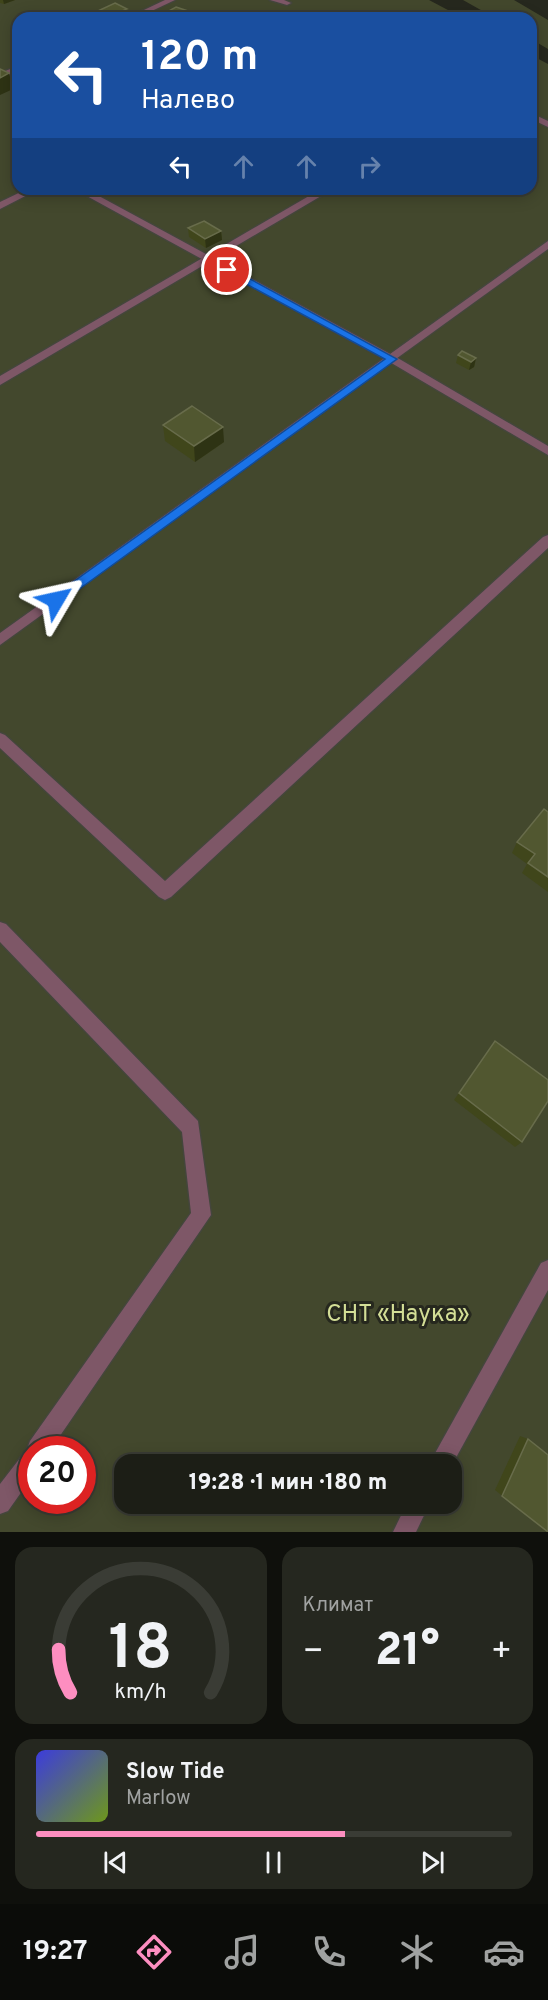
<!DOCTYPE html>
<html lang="ru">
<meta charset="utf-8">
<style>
:root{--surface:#1c1e16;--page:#25271f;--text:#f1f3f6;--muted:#a0a2a1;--line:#3a3c35;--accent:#fd8ec0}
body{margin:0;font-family:Overpass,sans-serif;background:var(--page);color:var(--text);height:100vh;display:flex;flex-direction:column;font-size:22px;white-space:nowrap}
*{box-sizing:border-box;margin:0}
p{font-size:20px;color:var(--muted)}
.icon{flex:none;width:33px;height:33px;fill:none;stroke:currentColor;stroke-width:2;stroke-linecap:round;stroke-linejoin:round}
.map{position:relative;height:1532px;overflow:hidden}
.sheet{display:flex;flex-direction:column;gap:15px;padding:15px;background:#0f100c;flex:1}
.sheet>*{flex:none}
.top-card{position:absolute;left:12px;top:12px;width:525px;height:183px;border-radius:18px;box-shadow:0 3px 15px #0003,0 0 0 2px var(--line);background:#1a4fa0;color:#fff;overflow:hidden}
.speed{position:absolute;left:18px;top:1436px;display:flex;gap:12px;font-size:30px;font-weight:700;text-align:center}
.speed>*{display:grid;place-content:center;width:78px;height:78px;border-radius:50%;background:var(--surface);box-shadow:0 3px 15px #0003,0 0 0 2px var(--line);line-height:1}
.speed .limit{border:9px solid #d22;background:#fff;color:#111}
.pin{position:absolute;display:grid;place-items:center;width:51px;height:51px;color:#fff;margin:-26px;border:3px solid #fff;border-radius:50%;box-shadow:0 2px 6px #0007}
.me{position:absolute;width:66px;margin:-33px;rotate:54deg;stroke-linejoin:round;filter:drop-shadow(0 0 4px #0008)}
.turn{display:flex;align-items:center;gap:21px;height:126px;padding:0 30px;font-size:27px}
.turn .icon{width:78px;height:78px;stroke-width:2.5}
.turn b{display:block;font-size:42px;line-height:51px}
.lanes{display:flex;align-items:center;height:57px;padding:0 30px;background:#0003;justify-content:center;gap:30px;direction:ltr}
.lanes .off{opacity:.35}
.big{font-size:45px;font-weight:800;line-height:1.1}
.sheet .widget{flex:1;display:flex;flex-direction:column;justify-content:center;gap:9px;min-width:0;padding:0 21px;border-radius:18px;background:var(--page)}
.sheet .dial{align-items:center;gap:0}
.dial svg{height:156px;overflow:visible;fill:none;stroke:var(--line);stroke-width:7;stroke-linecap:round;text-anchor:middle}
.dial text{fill:var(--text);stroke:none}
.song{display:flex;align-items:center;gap:18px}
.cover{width:72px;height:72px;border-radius:9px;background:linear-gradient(135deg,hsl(240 70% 55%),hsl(80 70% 35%))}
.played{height:6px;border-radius:3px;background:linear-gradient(90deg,var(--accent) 65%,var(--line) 65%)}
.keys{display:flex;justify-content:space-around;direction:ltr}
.heat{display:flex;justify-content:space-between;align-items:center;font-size:33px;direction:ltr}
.sheet .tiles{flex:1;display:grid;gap:15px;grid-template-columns:1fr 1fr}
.widget:last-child{grid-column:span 2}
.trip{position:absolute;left:114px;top:1454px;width:348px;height:60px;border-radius:18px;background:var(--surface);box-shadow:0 3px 15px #0003,0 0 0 2px var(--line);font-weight:800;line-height:60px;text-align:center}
.menu{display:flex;height:96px;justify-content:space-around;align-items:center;background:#0b0c09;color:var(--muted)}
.menu .icon{width:42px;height:42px}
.menu .selected{color:var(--accent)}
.menu b{font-size:27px;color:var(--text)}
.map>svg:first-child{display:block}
.green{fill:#43482d;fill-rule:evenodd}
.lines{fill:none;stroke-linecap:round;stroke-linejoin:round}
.service-casing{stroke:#44463c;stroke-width:3}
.minor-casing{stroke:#44463c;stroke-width:3}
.service{fill:#7e5767;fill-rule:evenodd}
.minor{fill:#7e5767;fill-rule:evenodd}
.wall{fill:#40461b}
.shaded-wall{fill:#2e3314}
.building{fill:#515730;stroke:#686c4b;stroke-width:1.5}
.route{fill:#1a73e8;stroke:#114b97;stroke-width:1.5}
.labels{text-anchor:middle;stroke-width:6;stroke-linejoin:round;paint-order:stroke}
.near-park-label{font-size:24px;fill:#d3de96;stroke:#26281e}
</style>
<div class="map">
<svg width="548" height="1532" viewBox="0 0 548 1532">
<rect width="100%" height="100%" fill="#26281e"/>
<g class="green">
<path d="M 0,0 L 429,0 L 463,18 L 18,18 L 18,189 L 531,189 L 531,55 L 548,64 L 548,1532 L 0,1532 ZM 32,1449 L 82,1449 L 82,1500 L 32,1500 ZM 124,1464 L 452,1464 L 452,1503 L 124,1503 Z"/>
<path d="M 463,0 L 514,0 L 548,20 L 548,49 L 531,39 L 531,18 L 495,18 Z"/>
</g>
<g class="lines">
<defs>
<g id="service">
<path d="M 531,113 L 548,121 L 548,127 L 531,119 Z"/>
<path d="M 27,189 L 39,189 L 0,209 L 0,202 Z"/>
<path d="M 321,189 L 333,189 L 0,385 L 0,376 Z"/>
<path d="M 548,241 L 548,249 L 0,645 L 0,633 Z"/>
<path d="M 548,535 L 548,548 L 171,897 L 165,900 L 159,897 L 0,748 L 0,733 L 5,735 L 165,881 L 543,537 Z"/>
</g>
<g id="minor">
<path d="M 165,0 L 175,0 L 137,18 L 127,18 Z"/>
<path d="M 270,0 L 284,0 L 291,3 L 287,5 Z"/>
<path d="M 18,66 L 18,71 L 0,78 L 0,73 Z"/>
<path d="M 74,189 L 86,189 L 396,357 L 548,446 L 548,455 L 388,361 Z"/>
<path d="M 0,922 L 6,924 L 198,1121 L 211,1215 L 51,1449 L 32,1449 L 32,1477 L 8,1511 L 0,1514 L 0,1484 L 27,1449 L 30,1441 L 191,1213 L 182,1132 L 0,942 Z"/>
<path d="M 548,1260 L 548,1290 L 452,1465 L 429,1464 L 541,1263 Z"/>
<path d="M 407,1503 L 430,1503 L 416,1532 L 393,1532 Z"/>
</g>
</defs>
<use href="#service" class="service-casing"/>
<use href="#minor" class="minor-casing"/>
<use href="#service" class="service"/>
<use href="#minor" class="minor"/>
</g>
<g class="wall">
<path d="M 0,0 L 15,0 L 4,4 L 0,3 Z"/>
<path d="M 127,9 L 128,14 L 136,18 L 101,18 L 100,10 Z"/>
<path d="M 163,14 L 192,18 L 163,18 Z"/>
<path d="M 188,228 L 221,231 L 222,240 L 206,248 L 189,237 Z"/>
<path d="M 458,355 L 476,358 L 474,367 L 469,370 L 456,363 Z"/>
<path d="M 163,425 L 224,442 L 195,462 L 165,441 Z"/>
<path d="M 548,812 L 548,892 L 522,873 L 527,864 L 512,853 L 517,842 Z"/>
<path d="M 495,1041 L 522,1142 L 515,1147 L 454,1100 Z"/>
<path d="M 520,1436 L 528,1439 L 547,1532 L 495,1490 Z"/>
</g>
<g class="shaded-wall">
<path d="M 3,0 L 15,0 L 4,4 Z"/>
<path d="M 127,9 L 128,17 L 112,18 L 112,15 Z"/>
<path d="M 191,12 L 192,18 L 180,18 Z"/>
<path d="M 9,73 L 13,89 L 0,95 L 0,78 Z"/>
<path d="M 221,231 L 222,240 L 206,248 L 205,239 Z"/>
<path d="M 476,358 L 474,367 L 469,370 L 471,362 Z"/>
<path d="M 223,427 L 224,442 L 195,462 L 194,446 Z"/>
</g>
<g class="building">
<path d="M 115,3 L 127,9 L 112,15 L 100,10 Z"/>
<path d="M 176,7 L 191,12 L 180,18 L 174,18 L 163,14 Z"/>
<path d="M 125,13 L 136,18 L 113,18 Z"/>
<path d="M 0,69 L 9,73 L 0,78 Z"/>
<path d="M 204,221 L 221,231 L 205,239 L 188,228 Z"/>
<path d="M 462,351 L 476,358 L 471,362 L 458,355 Z"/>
<path d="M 192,406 L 223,427 L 194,446 L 163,425 Z"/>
<path d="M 544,809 L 548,812 L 548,877 L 528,863 L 535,854 L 517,842 Z"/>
<path d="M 495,1041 L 548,1080 L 548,1101 L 522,1142 L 459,1093 Z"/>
<path d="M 528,1439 L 548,1455 L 548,1532 L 502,1496 Z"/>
</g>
<path class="route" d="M 224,268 L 230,268 L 397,359 L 60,603 L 52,603 L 52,597 L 385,359 L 224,272 Z"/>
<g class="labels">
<g class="near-park-label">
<text x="398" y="1321">СНТ «Наука»</text>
</g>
</g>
</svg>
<div class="speed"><div class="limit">20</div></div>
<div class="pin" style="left:227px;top:270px;background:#d93025"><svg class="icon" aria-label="arrive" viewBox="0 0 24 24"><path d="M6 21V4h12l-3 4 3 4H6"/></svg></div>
<svg class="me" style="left:56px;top:600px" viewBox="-20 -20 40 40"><path d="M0-17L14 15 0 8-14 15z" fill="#1a73e8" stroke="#fff" stroke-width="4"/></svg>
<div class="trip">19:28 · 1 мин · 180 m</div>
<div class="top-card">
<div class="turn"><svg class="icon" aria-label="left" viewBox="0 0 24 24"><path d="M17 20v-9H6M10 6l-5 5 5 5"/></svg><div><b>120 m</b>Налево</div></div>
<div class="lanes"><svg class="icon" aria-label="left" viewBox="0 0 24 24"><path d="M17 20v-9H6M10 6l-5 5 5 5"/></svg><svg class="icon off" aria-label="ahead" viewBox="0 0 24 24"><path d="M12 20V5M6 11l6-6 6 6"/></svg><svg class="icon off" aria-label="ahead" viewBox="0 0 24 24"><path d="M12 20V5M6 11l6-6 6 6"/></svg><svg class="icon off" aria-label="right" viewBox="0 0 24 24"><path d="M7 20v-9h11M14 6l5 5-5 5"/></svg></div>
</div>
</div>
<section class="sheet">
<div class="tiles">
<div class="widget dial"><svg viewBox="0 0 100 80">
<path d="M14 69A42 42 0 1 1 86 69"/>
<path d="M14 69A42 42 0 0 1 8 47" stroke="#fd8ec0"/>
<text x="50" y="56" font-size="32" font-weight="700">18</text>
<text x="50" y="72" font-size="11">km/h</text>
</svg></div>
<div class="widget"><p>Климат</p>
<div class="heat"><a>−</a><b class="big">21°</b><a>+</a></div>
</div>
<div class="widget">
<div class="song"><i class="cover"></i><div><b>Slow Tide</b><p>Marlow</p></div></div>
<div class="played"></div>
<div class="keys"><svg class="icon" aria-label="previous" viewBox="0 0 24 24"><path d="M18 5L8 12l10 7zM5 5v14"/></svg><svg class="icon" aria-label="pause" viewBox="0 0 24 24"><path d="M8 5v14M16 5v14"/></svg><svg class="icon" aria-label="next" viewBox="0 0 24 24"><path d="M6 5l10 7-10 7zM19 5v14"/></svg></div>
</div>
</div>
</section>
<nav class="menu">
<b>19:27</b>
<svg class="icon selected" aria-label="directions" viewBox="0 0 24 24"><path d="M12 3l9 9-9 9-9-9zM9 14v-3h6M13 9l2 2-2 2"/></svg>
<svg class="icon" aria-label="music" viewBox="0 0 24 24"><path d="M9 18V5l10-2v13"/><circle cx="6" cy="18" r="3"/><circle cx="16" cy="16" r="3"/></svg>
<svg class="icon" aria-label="phone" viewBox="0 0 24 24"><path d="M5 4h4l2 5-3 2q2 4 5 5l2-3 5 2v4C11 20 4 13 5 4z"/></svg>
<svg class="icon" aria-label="climate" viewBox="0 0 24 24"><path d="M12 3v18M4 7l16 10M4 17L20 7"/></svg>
<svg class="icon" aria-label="car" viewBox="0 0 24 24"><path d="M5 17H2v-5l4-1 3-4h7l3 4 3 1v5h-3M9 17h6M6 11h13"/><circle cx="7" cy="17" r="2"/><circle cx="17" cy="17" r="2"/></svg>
</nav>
